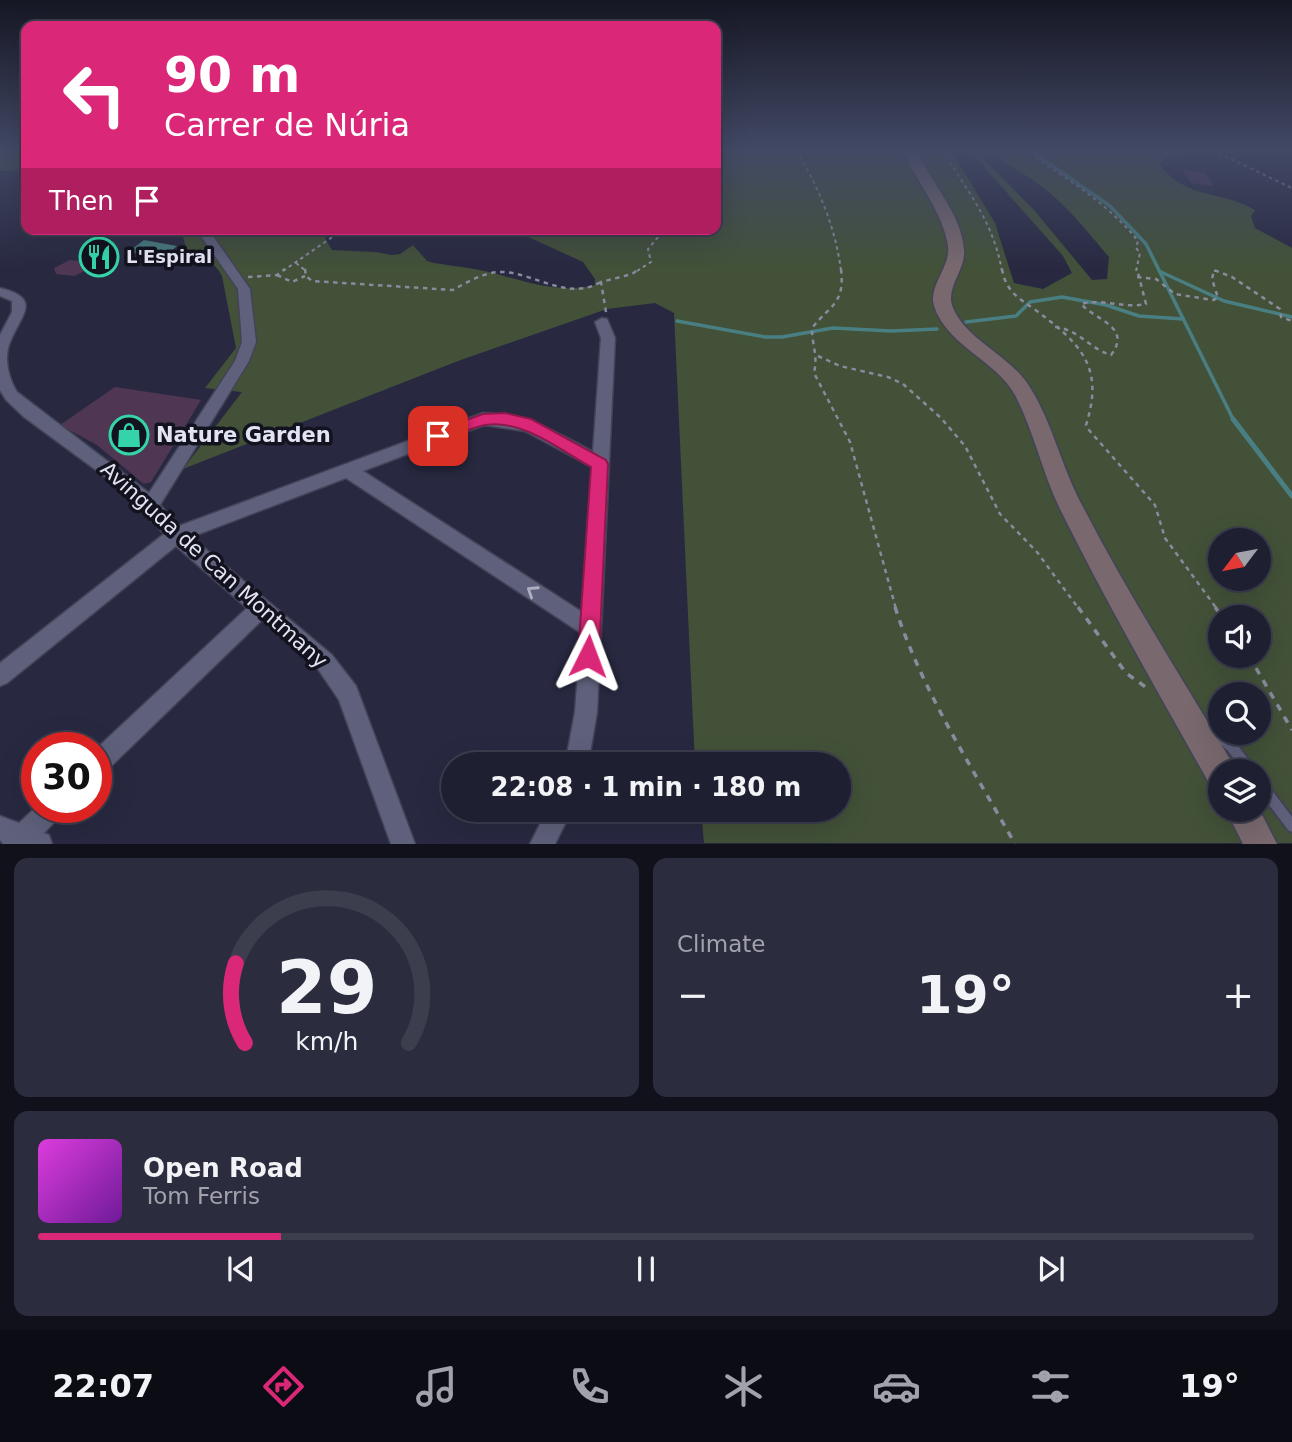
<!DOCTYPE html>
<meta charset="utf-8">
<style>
:root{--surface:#1e1f31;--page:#2b2c3d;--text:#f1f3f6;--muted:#a1a2ab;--line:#3c3d4d;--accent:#db2777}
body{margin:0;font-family:"DejaVu Sans",sans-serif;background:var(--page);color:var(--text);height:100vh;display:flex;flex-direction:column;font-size:26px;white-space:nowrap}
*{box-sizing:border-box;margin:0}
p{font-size:23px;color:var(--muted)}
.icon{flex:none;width:38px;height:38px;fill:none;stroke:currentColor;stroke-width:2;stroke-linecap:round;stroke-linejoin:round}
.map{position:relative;height:844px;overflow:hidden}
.panel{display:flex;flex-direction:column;gap:14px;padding:14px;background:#10111b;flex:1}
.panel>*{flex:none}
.top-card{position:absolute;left:21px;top:21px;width:700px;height:214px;border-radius:14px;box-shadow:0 7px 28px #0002,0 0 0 2px var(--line);background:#db2777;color:#fff;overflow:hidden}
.needle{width:46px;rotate:238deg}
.controls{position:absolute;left:1208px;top:528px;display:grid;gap:14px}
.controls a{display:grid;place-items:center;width:63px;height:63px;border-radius:50%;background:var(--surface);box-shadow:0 7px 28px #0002,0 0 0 2px var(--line);font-size:35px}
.speed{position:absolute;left:21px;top:732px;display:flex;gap:14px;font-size:35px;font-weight:700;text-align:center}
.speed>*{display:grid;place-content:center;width:91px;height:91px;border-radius:50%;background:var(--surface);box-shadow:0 7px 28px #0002,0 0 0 2px var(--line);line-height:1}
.speed .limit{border:10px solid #d22;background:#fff;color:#111}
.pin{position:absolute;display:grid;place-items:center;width:60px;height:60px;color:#fff;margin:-30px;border-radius:14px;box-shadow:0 4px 10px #0006}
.me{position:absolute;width:77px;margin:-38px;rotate:3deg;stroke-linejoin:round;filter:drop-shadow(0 0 5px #0008)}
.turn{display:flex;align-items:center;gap:24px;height:147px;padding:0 28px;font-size:32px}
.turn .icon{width:91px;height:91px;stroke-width:2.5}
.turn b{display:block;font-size:49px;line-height:60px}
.then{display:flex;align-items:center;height:66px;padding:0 28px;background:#0003;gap:14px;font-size:26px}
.big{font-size:52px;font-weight:600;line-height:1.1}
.panel .tile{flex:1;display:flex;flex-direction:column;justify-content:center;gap:10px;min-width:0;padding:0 24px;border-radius:14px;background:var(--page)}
.panel .dial{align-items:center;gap:0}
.dial svg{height:182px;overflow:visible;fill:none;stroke:var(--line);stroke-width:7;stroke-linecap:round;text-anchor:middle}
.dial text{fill:var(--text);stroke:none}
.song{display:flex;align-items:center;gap:21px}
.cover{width:84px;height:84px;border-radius:10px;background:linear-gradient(135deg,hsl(300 70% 55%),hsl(280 70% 35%))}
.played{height:7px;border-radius:4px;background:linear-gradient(90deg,var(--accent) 20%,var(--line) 20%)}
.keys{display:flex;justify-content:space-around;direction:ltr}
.heat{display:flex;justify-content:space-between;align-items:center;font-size:38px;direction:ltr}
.panel .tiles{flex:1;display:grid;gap:14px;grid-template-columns:1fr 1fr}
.tile:last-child{grid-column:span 2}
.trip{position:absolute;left:441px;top:752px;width:410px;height:70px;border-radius:35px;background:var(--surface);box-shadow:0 7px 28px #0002,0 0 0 2px var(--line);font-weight:600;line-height:70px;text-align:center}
.menu{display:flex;height:112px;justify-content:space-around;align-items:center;background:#0c0c14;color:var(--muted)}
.menu .icon{width:49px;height:49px}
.menu .on{color:var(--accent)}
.menu b{font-size:32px;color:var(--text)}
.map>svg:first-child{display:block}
.green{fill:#425138;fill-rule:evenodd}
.water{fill:#497f83}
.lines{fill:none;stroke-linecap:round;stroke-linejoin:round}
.stream-far1{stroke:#497f83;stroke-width:3.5}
.stream{stroke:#497f83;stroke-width:5}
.building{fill:#4f3754}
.lane-casing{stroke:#434358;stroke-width:15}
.street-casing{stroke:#434358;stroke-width:3}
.secondary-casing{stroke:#434358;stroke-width:3}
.path-far2{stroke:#898a9e;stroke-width:2;stroke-dasharray:3.5 3.5;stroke-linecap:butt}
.path-far1{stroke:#898a9e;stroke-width:2.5;stroke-dasharray:4.5 4.5;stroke-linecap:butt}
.path{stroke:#898a9e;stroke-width:3.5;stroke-dasharray:7 7;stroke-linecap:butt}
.lane{stroke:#5f617c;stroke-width:11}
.street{fill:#5f617c;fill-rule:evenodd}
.secondary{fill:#79696e;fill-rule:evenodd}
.oneway{stroke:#aeafc3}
.route{fill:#db2777;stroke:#8e194d;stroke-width:2}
.labels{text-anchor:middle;stroke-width:7;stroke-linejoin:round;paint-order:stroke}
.far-poi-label{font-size:18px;font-weight:bold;fill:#e2e3f3;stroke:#12131e;text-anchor:start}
.poi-label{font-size:21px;font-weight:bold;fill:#e2e3f3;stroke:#12131e;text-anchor:start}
.street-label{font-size:21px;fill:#e2e3f3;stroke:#12131e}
</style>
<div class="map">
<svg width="1292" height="844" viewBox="0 0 1292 844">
<rect width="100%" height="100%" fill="#282941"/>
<g class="green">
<path d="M 0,150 L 26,150 L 26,170 L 0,171 Z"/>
<path d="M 716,150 L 951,150 L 995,223 L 1014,283 L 1043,289 L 1072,273 L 1063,256 L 969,150 L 1222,150 L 1170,155 L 1163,158 L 1159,164 C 1187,201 1220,189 1255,210 L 1251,216 L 1255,228 L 1292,248 L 1292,843 L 704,843 L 701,810 L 838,810 L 838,765 L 695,765 L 674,313 L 655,303 L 607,309 L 458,361 L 183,469 L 242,392 L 205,388 L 236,348 L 222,276 C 212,257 200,257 180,258 L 186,248 L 181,229 L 338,229 L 325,238 L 332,250 L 376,252 L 392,255 L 400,254 L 413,245 L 427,261 L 434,263 C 453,266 474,268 493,273 C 527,282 559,294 595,285 L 595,279 L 583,262 L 511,229 L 716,229 ZM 983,154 C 996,155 1006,163 1017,170 C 1060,196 1077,219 1109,257 L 1107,279 L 1092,280 L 1034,210 L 984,159 ZM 1220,541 L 1258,541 L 1258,579 L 1220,579 ZM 1220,618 L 1258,618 L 1258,656 L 1220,656 ZM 1220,695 L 1258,695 L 1258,733 L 1220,733 ZM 1220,772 L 1258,772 L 1258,810 L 1220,810 Z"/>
</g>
<path class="water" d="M 144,240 L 177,246 L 163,258 L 128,252 Z"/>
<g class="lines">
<g class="stream-far1">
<path d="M 1030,150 L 1110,206 L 1146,244 L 1234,421"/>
<path d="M 1161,272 L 1224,301 L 1292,317"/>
<path d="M 677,321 L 765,337 L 782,337 L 833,328 L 891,331 L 937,329"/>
<path d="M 966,322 L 1016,316 L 1030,302 L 1062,297 L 1106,305 L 1139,316 L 1183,319"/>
</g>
<path class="stream" d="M 1233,419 L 1292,496"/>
</g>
<g class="building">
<path d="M 1182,170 L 1205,173 L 1214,186 L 1191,183 Z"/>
<path d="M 70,260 L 92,262 L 93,267 L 74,276 L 56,274 L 54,268 Z"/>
<path d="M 115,387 L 201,400 L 151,482 L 144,484 L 97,445 L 60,425 Z"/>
</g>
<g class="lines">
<defs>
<g id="lane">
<path d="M 1207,726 L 1232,747 L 1251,772"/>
<path d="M 1258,781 L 1292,826"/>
</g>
<g id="street">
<path d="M 196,229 L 208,229 L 250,289 L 256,342 L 249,361 L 160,505 L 179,526 L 483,413 C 525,415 557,432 593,452 L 601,338 L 595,322 L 602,318 L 607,319 L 615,338 L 597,712 L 588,765 L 565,765 L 575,712 L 581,633 L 346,478 L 191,537 L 332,655 L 356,686 L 415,844 L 391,844 L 339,700 L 318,669 L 262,620 L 104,773 L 96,776 L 96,749 L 247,608 L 176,546 L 7,683 L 0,686 L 0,663 L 164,534 L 130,495 L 24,417 L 6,400 L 0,390 L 0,335 L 12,312 L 12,301 L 0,296 L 0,288 C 45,299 19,316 9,345 C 4,360 9,379 17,392 L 149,493 L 235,361 L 242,342 L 238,289 ZM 484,425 L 525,431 L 592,467 L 582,612 L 363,471 Z"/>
<path d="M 37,806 L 65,807 L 61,815 L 44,833 L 49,835 L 52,844 L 3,844 L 0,840 L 0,816 L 19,823 Z"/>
<path d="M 547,810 L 572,810 L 555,844 L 530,844 Z"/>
</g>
<g id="secondary">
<path d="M 903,150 L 917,150 C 930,182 962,214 964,250 C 966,271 943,289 954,310 C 969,342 1012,356 1031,389 C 1053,425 1062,468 1082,505 C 1127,593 1181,676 1231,761 L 1235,772 L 1220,772 L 1220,787 L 1209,783 C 1158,692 1106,602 1060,509 C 1042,472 1034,431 1015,395 C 996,360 947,346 934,306 C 928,285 951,267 948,246 C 943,211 916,182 903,150 Z"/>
<path d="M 1258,807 L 1277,844 L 1243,844 L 1226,810 L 1258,810 Z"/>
</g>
</defs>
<use href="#lane" class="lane-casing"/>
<use href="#street" class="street-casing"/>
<use href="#secondary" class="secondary-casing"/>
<g class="path-far2">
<path d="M 796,150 C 818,185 836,229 841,271"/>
<path d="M 942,150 C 968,192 993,221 1002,271"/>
<path d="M 1024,150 C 1063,176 1109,204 1138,241 L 1136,248 L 1140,253 L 1136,271"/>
<path d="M 1212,150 L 1292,188"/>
<path d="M 296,263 L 306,271"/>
<path d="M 283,271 L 344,229"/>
<path d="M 637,271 L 651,262 L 648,249 L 665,229"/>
<path d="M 1214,271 L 1217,271"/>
</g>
<g class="path-far1">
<path d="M 305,269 L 306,276 L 312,281 L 453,290 C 467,282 483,273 499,272 C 533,271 566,302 601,282"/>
<path d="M 841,269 C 845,304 831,304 812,328 C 812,346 818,354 814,373 L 850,442 L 896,609"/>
<path d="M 1002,269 C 1006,291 1017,297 1034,309 C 1080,343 1105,366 1086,425 L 1088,429 L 1155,505 L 1165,538 L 1217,609"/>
<path d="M 277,275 L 292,282 L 305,276"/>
<path d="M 248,277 L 277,275 L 285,269"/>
<path d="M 1137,277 L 1156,279 L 1175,294 L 1213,300 L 1218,298 L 1212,279 L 1214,270 L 1232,277 L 1280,309 L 1281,317 L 1292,321"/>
<path d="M 606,312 L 601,282 L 632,274 L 639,269"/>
<path d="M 1055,327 C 1078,329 1090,349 1111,355 C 1132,327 1097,321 1081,304 C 1103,298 1124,309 1146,304 L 1137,269"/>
<path d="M 818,356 L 840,366 L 888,377 L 903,384 L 941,418 L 965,446 L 1000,514 L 1037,552 L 1079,609"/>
</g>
<g class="path">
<path d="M 895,607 C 922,691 972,767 1015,844"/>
<path d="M 1078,607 L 1126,673 L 1147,688"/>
<path d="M 1215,607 L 1223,618"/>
<path d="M 1249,656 L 1292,730"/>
</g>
<use href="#lane" class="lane"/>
<use href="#street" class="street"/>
<use href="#secondary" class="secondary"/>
</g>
<defs><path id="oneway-chevron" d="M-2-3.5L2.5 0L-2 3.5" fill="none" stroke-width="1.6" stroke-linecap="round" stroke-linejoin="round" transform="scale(1.75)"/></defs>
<use class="oneway" href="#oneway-chevron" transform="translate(532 591) rotate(-147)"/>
<linearGradient id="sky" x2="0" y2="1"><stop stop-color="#161724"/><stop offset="0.56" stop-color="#424965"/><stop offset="1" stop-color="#424965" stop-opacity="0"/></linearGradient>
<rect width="1292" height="268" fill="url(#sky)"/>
<path class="route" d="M 505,413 L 531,419 L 606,460 L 608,464 L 599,656 L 596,663 L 588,666 L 581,663 L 578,656 L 591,467 C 560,450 523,419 485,425 C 469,428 454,437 438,442 L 430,436 L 433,432 L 483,414 Z"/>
<defs>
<symbol id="restaurant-ring" viewBox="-11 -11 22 22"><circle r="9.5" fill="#12131e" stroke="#34d4a8" stroke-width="1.5"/><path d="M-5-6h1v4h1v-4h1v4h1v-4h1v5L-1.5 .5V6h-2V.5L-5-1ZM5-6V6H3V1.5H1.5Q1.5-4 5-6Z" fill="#34d4a8"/></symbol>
<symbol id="shop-ring" viewBox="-11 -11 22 22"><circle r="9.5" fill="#12131e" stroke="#34d4a8" stroke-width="1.5"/><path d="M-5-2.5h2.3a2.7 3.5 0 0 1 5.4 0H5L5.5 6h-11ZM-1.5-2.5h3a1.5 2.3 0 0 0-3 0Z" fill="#34d4a8"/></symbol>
</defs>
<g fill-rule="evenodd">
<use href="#restaurant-ring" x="77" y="235" width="44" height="44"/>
<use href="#shop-ring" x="107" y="413" width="44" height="44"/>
</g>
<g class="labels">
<g class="far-poi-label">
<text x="126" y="263">L'Espiral</text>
</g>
<g class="poi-label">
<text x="156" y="442">Nature Garden</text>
</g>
<g class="street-label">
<text transform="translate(214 565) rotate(42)" y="7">Avinguda de Can Montmany</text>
</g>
</g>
</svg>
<div class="controls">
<a><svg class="needle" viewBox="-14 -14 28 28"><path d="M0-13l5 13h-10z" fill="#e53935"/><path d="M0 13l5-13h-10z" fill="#a1a2ab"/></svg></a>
<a><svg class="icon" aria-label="sound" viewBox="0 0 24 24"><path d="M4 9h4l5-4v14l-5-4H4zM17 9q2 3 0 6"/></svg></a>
<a><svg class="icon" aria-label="search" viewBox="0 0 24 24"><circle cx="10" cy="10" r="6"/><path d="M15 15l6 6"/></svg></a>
<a><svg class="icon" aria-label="layers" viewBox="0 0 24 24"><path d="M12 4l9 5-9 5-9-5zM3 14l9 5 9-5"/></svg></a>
</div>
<div class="speed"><div class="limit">30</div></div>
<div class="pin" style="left:438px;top:436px;background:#d93025"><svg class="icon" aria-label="arrive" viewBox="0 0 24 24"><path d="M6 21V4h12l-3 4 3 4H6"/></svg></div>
<svg class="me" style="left:588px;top:656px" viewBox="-20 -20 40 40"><path d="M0-17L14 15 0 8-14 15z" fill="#db2777" stroke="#fff" stroke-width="4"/></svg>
<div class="trip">22:08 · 1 min · 180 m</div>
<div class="top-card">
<div class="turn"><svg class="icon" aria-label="left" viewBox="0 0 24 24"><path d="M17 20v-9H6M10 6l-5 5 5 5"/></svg><div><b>90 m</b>Carrer de Núria</div></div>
<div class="then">Then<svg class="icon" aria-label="arrive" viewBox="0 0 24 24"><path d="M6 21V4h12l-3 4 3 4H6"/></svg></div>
</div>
</div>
<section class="panel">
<div class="tiles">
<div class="tile dial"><svg viewBox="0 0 100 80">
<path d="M14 69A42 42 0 1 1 86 69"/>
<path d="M14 69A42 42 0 0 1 10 34" stroke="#db2777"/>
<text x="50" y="56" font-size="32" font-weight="700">29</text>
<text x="50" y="72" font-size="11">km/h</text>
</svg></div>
<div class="tile"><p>Climate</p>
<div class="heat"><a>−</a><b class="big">19°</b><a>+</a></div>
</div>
<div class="tile">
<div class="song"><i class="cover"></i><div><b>Open Road</b><p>Tom Ferris</p></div></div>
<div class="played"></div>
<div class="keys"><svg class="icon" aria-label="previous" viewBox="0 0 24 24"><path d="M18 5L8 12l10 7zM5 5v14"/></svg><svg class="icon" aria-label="pause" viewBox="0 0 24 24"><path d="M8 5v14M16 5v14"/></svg><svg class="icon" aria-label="next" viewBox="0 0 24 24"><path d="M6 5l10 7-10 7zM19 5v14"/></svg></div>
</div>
</div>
</section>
<nav class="menu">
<b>22:07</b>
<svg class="icon on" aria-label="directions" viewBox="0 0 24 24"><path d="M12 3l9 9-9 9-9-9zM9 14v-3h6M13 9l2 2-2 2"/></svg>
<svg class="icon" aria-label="music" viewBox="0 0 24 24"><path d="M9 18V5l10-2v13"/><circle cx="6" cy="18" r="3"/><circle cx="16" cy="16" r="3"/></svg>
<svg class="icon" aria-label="phone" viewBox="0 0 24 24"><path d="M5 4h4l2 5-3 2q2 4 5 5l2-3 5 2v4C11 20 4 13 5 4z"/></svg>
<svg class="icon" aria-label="climate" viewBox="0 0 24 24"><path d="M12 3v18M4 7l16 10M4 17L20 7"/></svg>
<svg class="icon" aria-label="car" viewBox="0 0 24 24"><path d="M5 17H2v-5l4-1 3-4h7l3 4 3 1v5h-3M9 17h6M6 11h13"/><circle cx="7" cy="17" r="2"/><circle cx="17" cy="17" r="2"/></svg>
<svg class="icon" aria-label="filters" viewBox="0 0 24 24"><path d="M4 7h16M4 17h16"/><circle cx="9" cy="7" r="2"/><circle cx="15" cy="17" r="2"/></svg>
<b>19°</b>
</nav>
